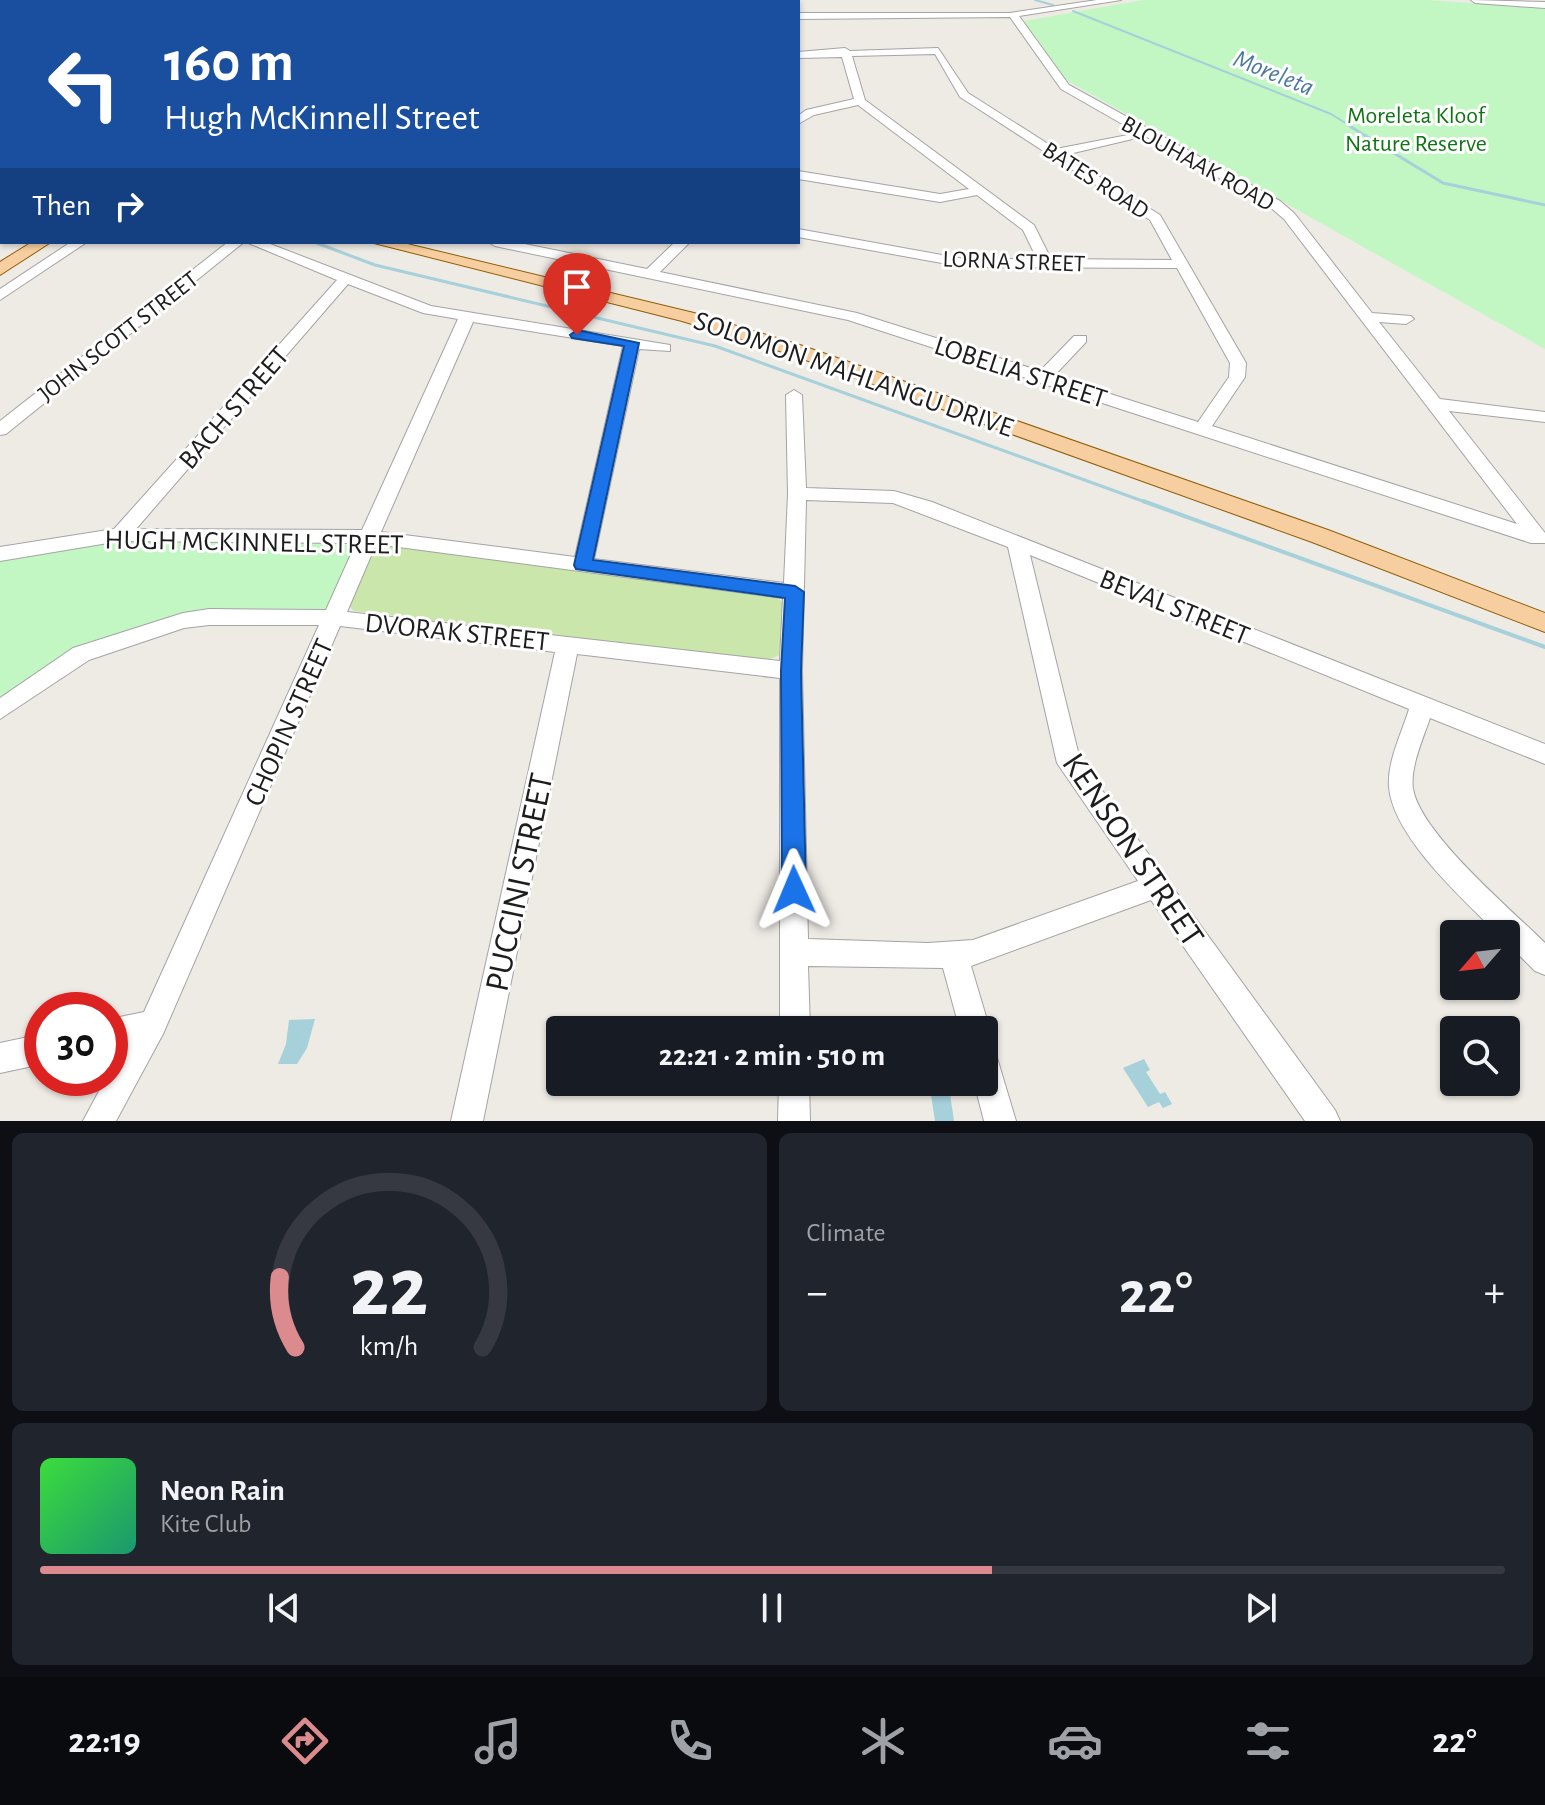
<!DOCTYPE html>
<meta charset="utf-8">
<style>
:root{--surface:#171b24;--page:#20242c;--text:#f1f3f6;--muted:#9ea1a6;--line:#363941;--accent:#db8a8e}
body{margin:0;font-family:"Alegreya Sans",sans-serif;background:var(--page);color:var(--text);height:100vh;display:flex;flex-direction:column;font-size:30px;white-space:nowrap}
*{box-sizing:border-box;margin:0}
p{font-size:26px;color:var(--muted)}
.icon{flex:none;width:44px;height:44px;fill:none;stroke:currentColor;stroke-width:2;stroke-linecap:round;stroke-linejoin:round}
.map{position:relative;height:1121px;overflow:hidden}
.panel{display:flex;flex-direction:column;gap:12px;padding:12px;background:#0d0f14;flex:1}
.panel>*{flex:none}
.banner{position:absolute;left:0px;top:0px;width:800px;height:244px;box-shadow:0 2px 6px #0004;background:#1a4fa0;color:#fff;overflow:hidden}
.needle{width:52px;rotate:242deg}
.fabs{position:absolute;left:1440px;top:920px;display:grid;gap:16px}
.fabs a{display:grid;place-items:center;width:80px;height:80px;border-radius:8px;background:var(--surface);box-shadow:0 2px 6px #0004;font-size:40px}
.speed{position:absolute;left:24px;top:992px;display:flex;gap:16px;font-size:40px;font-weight:700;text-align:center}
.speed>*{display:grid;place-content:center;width:104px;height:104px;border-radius:50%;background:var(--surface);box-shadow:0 2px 6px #0004;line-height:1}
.speed .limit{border:12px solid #d22;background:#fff;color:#111}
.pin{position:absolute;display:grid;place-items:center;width:68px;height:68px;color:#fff;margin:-82px -34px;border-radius:50% 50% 50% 0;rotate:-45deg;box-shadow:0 0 8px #0007}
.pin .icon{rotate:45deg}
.me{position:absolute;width:88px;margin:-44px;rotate:359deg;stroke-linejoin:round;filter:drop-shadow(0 0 6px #0008)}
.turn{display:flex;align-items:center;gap:28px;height:168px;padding:0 32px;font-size:36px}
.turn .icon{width:104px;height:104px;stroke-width:2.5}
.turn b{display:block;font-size:56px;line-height:68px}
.then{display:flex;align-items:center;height:76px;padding:0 32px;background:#0003;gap:16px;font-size:30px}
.big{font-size:60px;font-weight:700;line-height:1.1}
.panel .card{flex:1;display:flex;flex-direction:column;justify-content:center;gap:12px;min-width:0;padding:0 28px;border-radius:12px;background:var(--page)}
.panel .dial{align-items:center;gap:0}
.dial svg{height:208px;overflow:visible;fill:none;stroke:var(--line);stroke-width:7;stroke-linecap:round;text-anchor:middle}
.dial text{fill:var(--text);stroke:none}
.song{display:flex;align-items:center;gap:24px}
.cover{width:96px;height:96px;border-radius:12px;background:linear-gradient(135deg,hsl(120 70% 55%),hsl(160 70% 35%))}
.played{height:8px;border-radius:4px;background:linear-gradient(90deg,var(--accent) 65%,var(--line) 65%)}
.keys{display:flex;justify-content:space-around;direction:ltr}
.heat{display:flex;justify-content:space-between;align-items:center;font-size:44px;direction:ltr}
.panel .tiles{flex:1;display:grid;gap:12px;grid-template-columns:1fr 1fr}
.card:last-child{grid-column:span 2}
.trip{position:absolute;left:546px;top:1016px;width:452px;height:80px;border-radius:8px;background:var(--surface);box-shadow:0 2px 6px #0004;font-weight:700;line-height:80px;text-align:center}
.tabs{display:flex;height:128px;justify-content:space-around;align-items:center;background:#090b0e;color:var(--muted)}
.tabs .icon{width:56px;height:56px}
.tabs .current{color:var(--accent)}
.tabs b{font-size:36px;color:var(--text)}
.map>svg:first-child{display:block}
.grass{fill:#cae6ab}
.park{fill:#c2f7c4}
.water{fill:#a6d0da}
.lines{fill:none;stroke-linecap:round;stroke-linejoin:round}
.stream-far2{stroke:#a6d0da;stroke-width:2}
.stream-far1{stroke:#a6d0da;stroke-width:3}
.stream{stroke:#a6d0da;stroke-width:4}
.minor-casing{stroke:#a4a4a4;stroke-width:2}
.major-casing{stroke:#905e07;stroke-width:2}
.minor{fill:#fff;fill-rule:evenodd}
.major{fill:#f7ce9f;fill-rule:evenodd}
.route{fill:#1a73e8;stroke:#114b97;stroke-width:2}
.labels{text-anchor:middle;stroke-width:6;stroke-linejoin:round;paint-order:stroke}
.far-park-label{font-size:24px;fill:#107615;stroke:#fff}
.far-street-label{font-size:24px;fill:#1d1d1d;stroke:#fff}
.far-water-label{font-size:26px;font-style:italic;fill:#4b79a0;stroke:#fff}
.street-label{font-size:28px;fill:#1d1d1d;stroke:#fff}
.near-street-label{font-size:34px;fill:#1d1d1d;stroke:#fff}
</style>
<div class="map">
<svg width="1545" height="1121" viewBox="0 0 1545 1121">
<rect width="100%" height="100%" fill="#eeeae4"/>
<path class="grass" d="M 390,544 L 775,596 L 784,603 L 784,653 L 768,660 L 354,611 L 349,606 L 371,552 Z"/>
<g class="park">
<path d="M 1143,0 L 1427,0 L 1545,8 L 1545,349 L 1066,80 L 1024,21 Z"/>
<path d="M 119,540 L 342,543 L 354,548 L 354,556 L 332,605 L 318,612 L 192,612 L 68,652 L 0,702 L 0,559 Z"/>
</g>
<g class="water">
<path d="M 315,1019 L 307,1048 L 297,1064 L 278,1064 L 286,1044 L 289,1020 Z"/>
<path d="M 1144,1059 L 1150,1070 L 1146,1072 L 1160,1094 L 1165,1092 L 1172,1104 L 1163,1108 L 1159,1102 L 1148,1107 L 1123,1068 Z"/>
<path d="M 949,1087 L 954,1121 L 935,1121 L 930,1088 Z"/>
</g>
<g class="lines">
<g class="stream-far2">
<path d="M 1035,0 L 1053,5"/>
<path d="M 1073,11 L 1331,114 L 1355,129"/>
</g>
<g class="stream-far1">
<path d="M 1351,127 L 1443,183 L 1545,205"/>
<path d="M 314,242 L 375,265 L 715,346 L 1148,503"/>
</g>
<path class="stream" d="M 1143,501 L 1545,647"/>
<defs>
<g id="minor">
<path d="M 85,0 L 98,0 L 97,2 Z"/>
<path d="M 571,0 L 593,0 L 594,2 L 572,2 Z"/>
<path d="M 1097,0 L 1121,0 L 1019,16 L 1069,85 L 1280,201 L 1294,213 L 1372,313 L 1411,316 L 1414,319 L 1406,324 L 1379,322 L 1440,399 L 1545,412 L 1545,422 L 1449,411 L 1545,533 L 1545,543 L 1531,543 L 848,320 L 495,246 L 488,242 L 515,242 L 647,269 L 675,242 L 690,242 L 660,272 L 857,313 L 1040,371 L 1074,336 L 1086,336 L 1086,342 L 1054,376 L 1198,422 L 1229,377 L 1230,363 L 1177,268 L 964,267 L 798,237 L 798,229 L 964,259 L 1037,259 L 1023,230 L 977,195 L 940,202 L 798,179 L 798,171 L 940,194 L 969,189 L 858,105 L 814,115 L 798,124 L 798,116 L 806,110 L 854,99 L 842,57 L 798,58 L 798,52 L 845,48 L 850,51 L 938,48 L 968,93 L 1056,149 L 1138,133 L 1061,89 L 1010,17 L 798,19 L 798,13 L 1010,13 ZM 935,54 L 960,97 L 1150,220 L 1172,260 L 1051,259 L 1034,225 L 865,100 L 852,56 ZM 1145,136 L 1270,207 L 1284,219 L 1517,524 L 1212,426 L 1245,377 L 1246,363 L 1160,215 L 1065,155 Z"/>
<path d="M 1471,0 L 1545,2 L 1545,8 L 1475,3 Z"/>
<rect x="0" y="113" width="2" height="8"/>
<path d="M 2,193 L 2,201 L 0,202 L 0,194 Z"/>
<path d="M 71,242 L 87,242 L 0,300 L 0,289 Z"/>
<path d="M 228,242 L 244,242 L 6,434 L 0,435 L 0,421 Z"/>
<path d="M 246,242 L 265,242 L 431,306 L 670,345 L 670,351 L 639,349 L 594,559 L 784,583 L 788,494 L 786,395 L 794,390 L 802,395 L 806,488 L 894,491 L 932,502 L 1545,744 L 1545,764 L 1430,718 C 1423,739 1410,767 1413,789 C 1421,834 1512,910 1545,943 L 1545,975 L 1535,971 L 1506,942 L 1506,934 L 1498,934 C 1464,900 1393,837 1389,787 C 1387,761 1402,733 1409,709 L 1030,555 L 1080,760 L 1335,1110 L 1340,1121 L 1305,1121 L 1151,900 L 971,966 L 990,1030 L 984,1041 L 984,1030 L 960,1030 L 943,968 L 808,966 L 810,1030 L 780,1030 L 780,678 L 577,654 L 483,1121 L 451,1121 L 555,652 L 340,626 L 163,1034 L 116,1121 L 83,1121 L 106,1078 L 110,1078 L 110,1071 L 125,1045 L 110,1049 L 110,1019 L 144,1012 L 319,625 L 209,625 L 184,628 L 89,660 L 0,719 L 0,698 L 73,648 L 183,613 L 209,609 L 326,610 L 356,543 L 120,541 L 0,561 L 0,547 L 114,529 L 337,280 ZM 348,284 L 423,313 L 458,319 L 362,530 L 136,529 ZM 473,322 L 623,346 L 575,557 L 381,532 ZM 806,500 L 893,503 L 1008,547 L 1057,763 L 1138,881 L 973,940 L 928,943 L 808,939 L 802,671 ZM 376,544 L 783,598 L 780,661 L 347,612 Z"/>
<path d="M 42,1034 L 42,1064 L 0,1073 L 0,1043 Z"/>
<path d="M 984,1047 L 995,1051 L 1016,1121 L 984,1121 L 974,1082 L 984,1082 Z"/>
<path d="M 779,1082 L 809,1082 L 810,1121 L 778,1121 Z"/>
</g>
<g id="major">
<rect x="29" y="0" width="10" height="2"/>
<path d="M 32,242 L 51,242 L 0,275 L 0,262 Z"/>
<path d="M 370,242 L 399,242 L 694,313 L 803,346 L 1328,530 L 1545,613 L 1545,632 L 1312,542 L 789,354 L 682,321 Z"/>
</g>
</defs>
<use href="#minor" class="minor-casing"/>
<use href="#major" class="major-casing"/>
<use href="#minor" class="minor"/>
<use href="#major" class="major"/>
</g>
<path class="route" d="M 577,330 L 639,343 L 593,560 L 795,586 L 804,592 L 801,671 L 806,890 L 803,897 L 794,901 L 786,897 L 782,890 L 781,671 L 785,598 L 576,569 L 574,565 L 624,346 L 572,338 L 570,335 Z"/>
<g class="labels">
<g class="far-park-label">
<text x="1416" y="123">Moreleta Kloof<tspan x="1416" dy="28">Nature Reserve</tspan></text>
</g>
<g class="far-street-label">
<text transform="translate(1198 163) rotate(29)" y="8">BLOUHAAK ROAD</text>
<text transform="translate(1096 180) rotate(33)" y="8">BATES ROAD</text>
<text transform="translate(1014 261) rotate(2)" y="8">LORNA STREET</text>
<text transform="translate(118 336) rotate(-38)" y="8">JOHN SCOTT STREET</text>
</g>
<g class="far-water-label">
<text transform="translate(1274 72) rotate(22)" y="9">Moreleta</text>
</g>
<g class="street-label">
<text transform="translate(1021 371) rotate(18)" y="10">LOBELIA STREET</text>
<text transform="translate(854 373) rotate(19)" y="10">SOLOMON MAHLANGU DRIVE</text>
<text transform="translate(233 407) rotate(-49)" y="10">BACH STREET</text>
<text transform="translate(254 541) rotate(1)" y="10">HUGH MCKINNELL STREET</text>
<text transform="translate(1175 606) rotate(22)" y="10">BEVAL STREET</text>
<text transform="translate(457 631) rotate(6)" y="10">DVORAK STREET</text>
<text transform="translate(288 722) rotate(-66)" y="10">CHOPIN STREET</text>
</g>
<g class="near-street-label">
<text transform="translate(1134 849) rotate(56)" y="12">KENSON STREET</text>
<text transform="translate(518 882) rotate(-78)" y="12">PUCCINI STREET</text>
</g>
</g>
</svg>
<div class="fabs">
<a><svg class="needle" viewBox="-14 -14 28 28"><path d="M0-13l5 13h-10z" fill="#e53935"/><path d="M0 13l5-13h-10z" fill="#9ea1a6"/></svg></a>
<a><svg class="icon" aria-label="search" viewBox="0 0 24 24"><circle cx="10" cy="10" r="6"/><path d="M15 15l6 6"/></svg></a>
</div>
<div class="speed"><div class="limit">30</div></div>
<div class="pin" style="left:577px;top:335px;background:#d93025"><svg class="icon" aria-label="arrive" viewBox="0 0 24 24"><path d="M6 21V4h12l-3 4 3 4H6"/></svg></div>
<svg class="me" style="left:794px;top:890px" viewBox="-20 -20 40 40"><path d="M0-17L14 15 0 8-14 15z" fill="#1a73e8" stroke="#fff" stroke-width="4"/></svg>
<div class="trip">22:21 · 2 min · 510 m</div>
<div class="banner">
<div class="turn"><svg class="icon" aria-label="left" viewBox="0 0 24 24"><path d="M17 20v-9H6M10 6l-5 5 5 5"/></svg><div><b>160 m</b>Hugh McKinnell Street</div></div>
<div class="then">Then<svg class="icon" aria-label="right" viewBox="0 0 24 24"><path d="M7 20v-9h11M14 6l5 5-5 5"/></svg></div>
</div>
</div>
<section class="panel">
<div class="tiles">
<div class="card dial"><svg viewBox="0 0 100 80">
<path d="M14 69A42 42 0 1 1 86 69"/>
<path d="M14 69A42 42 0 0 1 8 42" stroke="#db8a8e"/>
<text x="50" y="56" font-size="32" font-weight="700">22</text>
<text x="50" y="72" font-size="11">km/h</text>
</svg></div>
<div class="card"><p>Climate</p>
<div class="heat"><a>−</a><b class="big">22°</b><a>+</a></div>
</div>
<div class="card">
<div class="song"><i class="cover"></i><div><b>Neon Rain</b><p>Kite Club</p></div></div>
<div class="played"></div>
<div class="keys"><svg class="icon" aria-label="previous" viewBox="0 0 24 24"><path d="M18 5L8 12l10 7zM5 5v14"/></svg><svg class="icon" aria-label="pause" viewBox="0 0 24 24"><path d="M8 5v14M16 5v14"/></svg><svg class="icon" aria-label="next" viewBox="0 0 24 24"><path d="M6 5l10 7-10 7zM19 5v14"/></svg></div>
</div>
</div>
</section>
<nav class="tabs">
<b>22:19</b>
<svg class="icon current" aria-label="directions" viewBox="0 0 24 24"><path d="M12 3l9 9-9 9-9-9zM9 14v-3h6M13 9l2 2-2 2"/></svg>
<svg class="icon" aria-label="music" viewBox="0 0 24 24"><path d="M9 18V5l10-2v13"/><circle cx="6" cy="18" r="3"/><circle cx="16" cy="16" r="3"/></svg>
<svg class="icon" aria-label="phone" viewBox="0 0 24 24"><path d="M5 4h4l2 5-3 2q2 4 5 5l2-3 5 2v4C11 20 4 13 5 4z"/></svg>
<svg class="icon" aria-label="climate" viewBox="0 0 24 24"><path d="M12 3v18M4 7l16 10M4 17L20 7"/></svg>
<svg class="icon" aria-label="car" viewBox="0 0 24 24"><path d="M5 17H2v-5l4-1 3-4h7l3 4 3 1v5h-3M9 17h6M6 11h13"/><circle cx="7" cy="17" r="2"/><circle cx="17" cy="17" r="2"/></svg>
<svg class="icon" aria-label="filters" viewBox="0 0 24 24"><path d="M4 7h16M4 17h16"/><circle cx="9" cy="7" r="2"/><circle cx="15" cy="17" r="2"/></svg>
<b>22°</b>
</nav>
